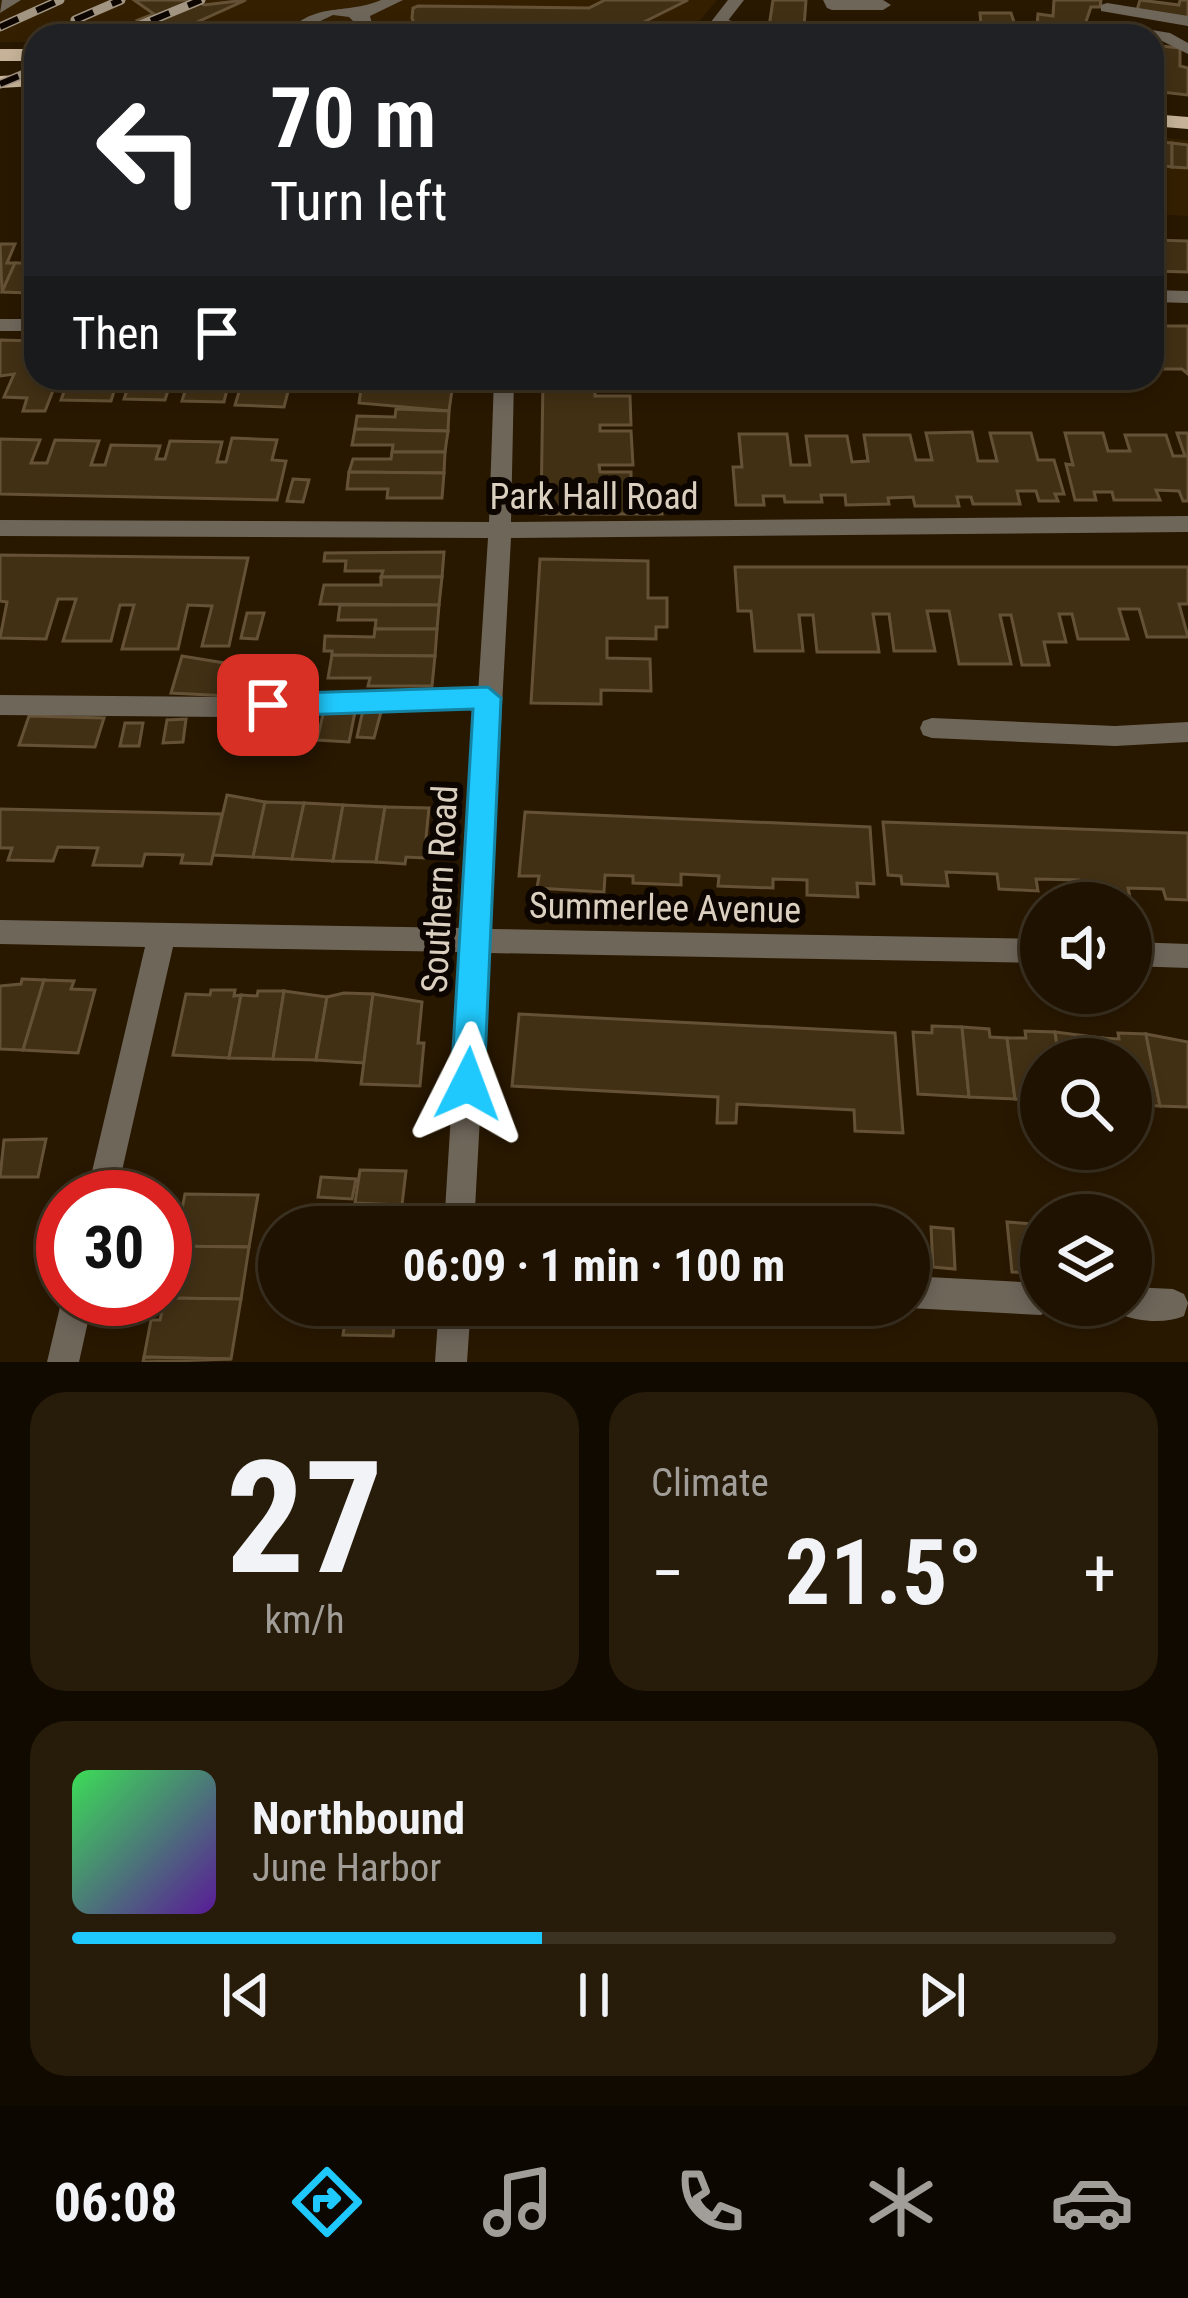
<!DOCTYPE html>
<meta charset="utf-8">
<style>
:root{--surface:#1f1200;--page:#271b0a;--text:#f1f3f6;--muted:#a19e99;--line:#3c3222;--accent:#20c9fd}
body{margin:0;font-family:"Roboto Condensed",sans-serif;background:var(--page);color:var(--text);height:100vh;display:flex;flex-direction:column;font-size:45px;white-space:nowrap}
*{box-sizing:border-box;margin:0}
p{font-size:39px;color:var(--muted)}
.icon{flex:none;width:66px;height:66px;fill:none;stroke:currentColor;stroke-width:2;stroke-linecap:round;stroke-linejoin:round}
.map{position:relative;height:1362px;overflow:hidden}
.panel{display:flex;flex-direction:column;gap:30px;padding:30px;background:#110a00;flex:1}
.panel>*{flex:none}
.guide{position:absolute;left:24px;top:24px;width:1140px;height:366px;border-radius:36px;box-shadow:0 6px 18px #0003,0 0 0 3px var(--line);background:#202124;color:#fff;overflow:hidden}
.tools{position:absolute;left:1020px;top:882px;display:grid;gap:24px}
.tools a{display:grid;place-items:center;width:132px;height:132px;border-radius:50%;background:var(--surface);box-shadow:0 6px 18px #0003,0 0 0 3px var(--line);font-size:60px}
.speed{position:absolute;left:36px;top:1170px;display:flex;gap:24px;font-size:60px;font-weight:700;text-align:center}
.speed>*{display:grid;place-content:center;width:156px;height:156px;border-radius:50%;background:var(--surface);box-shadow:0 6px 18px #0003,0 0 0 3px var(--line);line-height:1}
.speed .limit{border:18px solid #d22;background:#fff;color:#111}
.pin{position:absolute;display:grid;place-items:center;width:102px;height:102px;color:#fff;margin:-51px;border-radius:24px;box-shadow:0 6px 18px #0006}
.me{position:absolute;width:132px;margin:-66px;rotate:3deg;stroke-linejoin:round;filter:drop-shadow(0 0 9px #0008)}
.turn{display:flex;align-items:center;gap:42px;height:252px;padding:0 48px;font-size:54px}
.turn .icon{width:156px;height:156px;stroke-width:2.5}
.turn b{display:block;font-size:84px;line-height:102px}
.then{display:flex;align-items:center;height:114px;padding:0 48px;background:#0003;gap:24px;font-size:45px}
.big{font-size:90px;font-weight:700;line-height:1.1}
.panel .widget{flex:1;display:flex;flex-direction:column;justify-content:center;gap:18px;min-width:0;padding:0 42px;border-radius:36px;background:var(--page)}
.panel .dial{align-items:center;gap:0}
.dial b{font-size:156px;line-height:1}
.song{display:flex;align-items:center;gap:36px}
.cover{width:144px;height:144px;border-radius:18px;background:linear-gradient(135deg,hsl(130 70% 55%),hsl(270 70% 35%))}
.played{height:12px;border-radius:6px;background:linear-gradient(90deg,var(--accent) 45%,var(--line) 45%)}
.keys{display:flex;justify-content:space-around;direction:ltr}
.heat{display:flex;justify-content:space-between;align-items:center;font-size:66px;direction:ltr}
.panel .tiles{flex:1;display:grid;gap:30px;grid-template-columns:1fr 1fr}
.widget:last-child{grid-column:span 2}
.trip{position:absolute;left:258px;top:1206px;width:672px;height:120px;border-radius:60px;background:var(--surface);box-shadow:0 6px 18px #0003,0 0 0 3px var(--line);font-weight:700;line-height:120px;text-align:center}
.menu{display:flex;height:192px;justify-content:space-around;align-items:center;background:#0c0700;color:var(--muted)}
.menu .icon{width:84px;height:84px}
.menu .on{color:var(--accent)}
.menu b{font-size:54px;color:var(--text)}
.map>svg:first-child{display:block}
.built{fill:#341f00}
.building{fill:#423014;stroke:#655236;stroke-width:3}
.lines{fill:none;stroke-linecap:round;stroke-linejoin:round}
.lane{fill:#6f665a;fill-rule:evenodd}
.street{fill:#6f665a;fill-rule:evenodd}
.primary{fill:#c5b298;fill-rule:evenodd}
.rail-casing{stroke:#a29582;stroke-width:9}
.rail{stroke:#0c0500;stroke-width:6;stroke-dasharray:20;stroke-linecap:butt}
.route{fill:#20c9fd;stroke:#1583a4;stroke-width:3}
.labels{text-anchor:middle;stroke-width:12;stroke-linejoin:round;paint-order:stroke}
.street-label{font-size:36px;fill:#dbd0c0;stroke:#0c0500}
</style>
<div class="map">
<svg width="1188" height="1362" viewBox="0 0 1188 1362">
<rect width="100%" height="100%" fill="#291800"/>
<g class="built">
<path d="M 0,0 L 717,0 L 687,36 L 36,36 L 36,42 L 0,42 Z"/>
<path d="M 1152,137 L 1188,140 L 1188,216 L 1152,214 Z"/>
</g>
<g class="building">
<path d="M 134,0 L 196,0 L 204,5 L 246,0 L 166,36 L 138,20 L 154,14 Z"/>
<path d="M 605,0 L 688,0 L 634,27 L 638,33 L 617,36 L 441,35 L 442,24 L 428,24 L 425,32 L 417,31 L 412,18 L 413,8 L 418,6 L 589,8 Z"/>
<path d="M 773,0 L 806,0 L 804,27 L 769,27 Z"/>
<path d="M 1054,0 L 1101,0 L 1100,7 L 1091,7 L 1081,36 L 1036,36 L 1038,14 L 1053,16 Z"/>
<path d="M 1140,0 L 1179,5 L 1180,0 L 1188,0 L 1188,18 L 1137,10 Z"/>
<path d="M 980,13 L 1011,13 L 1017,31 L 1012,31 L 1014,36 L 982,36 Z"/>
<path d="M 809,28 L 888,31 L 889,36 L 811,36 Z"/>
<path d="M 1152,45 L 1180,48 L 1180,66 L 1188,68 L 1188,95 L 1152,91 Z"/>
<path d="M 1152,141 L 1172,143 L 1172,167 L 1152,164 Z"/>
<path d="M 1172,143 L 1188,145 L 1188,168 L 1172,167 Z"/>
<path d="M 1152,240 L 1188,241 L 1188,272 L 1152,271 Z"/>
<path d="M 0,244 L 15,244 L 7,263 L 15,263 L 2,292 Z"/>
<path d="M 33,244 L 36,279 L 30,293 L 2,292 L 15,263 L 25,263 Z"/>
<path d="M 1152,326 L 1188,326 L 1188,374 L 1182,369 L 1152,369 Z"/>
<path d="M 0,340 L 36,341 L 36,378 L 58,378 L 45,411 L 23,411 L 27,398 L 4,397 L 14,374 L 0,376 Z"/>
<path d="M 69,378 L 172,378 L 165,400 L 124,399 L 131,379 L 118,379 L 111,401 L 61,400 Z"/>
<path d="M 184,378 L 300,378 L 298,384 L 290,384 L 284,407 L 235,405 L 242,382 L 229,381 L 224,402 L 182,401 L 189,378 Z"/>
<path d="M 362,378 L 453,378 L 452,390 L 398,389 L 399,382 Z"/>
<path d="M 543,378 L 633,378 L 595,381 L 595,396 L 630,396 L 631,425 L 600,425 L 600,431 L 631,431 L 633,465 L 599,465 L 600,472 L 631,472 L 631,486 L 660,486 L 662,514 L 541,514 Z"/>
<path d="M 361,389 L 398,389 L 452,390 L 449,411 L 359,403 Z"/>
<path d="M 396,409 L 449,411 L 448,431 L 355,429 L 357,416 L 395,417 Z"/>
<path d="M 355,429 L 448,431 L 445,452 L 392,452 L 393,445 L 352,445 Z"/>
<path d="M 972,432 L 978,461 L 997,461 L 990,433 L 1031,433 L 1038,460 L 1054,460 L 1064,494 L 1055,494 L 1058,501 L 1039,501 L 1036,491 L 1017,491 L 1020,504 L 973,504 L 971,497 L 957,497 L 959,506 L 915,506 L 913,497 L 888,498 L 889,504 L 846,505 L 845,495 L 821,495 L 822,502 L 785,502 L 784,496 L 763,496 L 764,505 L 736,505 L 733,467 L 742,467 L 739,434 L 787,434 L 791,465 L 810,465 L 806,436 L 847,436 L 852,462 L 868,461 L 864,435 L 910,435 L 916,460 L 932,460 L 926,433 Z"/>
<path d="M 1065,433 L 1103,433 L 1108,451 L 1130,451 L 1125,435 L 1166,435 L 1173,456 L 1185,456 L 1177,433 L 1188,433 L 1188,501 L 1183,501 L 1179,491 L 1156,490 L 1160,500 L 1114,500 L 1112,492 L 1094,492 L 1096,500 L 1075,500 L 1066,464 L 1073,465 Z"/>
<path d="M 232,438 L 277,440 L 272,460 L 286,461 L 277,500 L 0,494 L 0,439 L 40,440 L 31,463 L 47,463 L 55,440 L 99,441 L 91,465 L 105,465 L 111,445 L 160,446 L 156,459 L 165,459 L 170,441 L 222,442 L 217,462 L 226,462 Z"/>
<path d="M 392,452 L 445,452 L 444,473 L 349,472 L 353,459 L 391,459 Z"/>
<path d="M 349,472 L 444,473 L 442,498 L 387,498 L 388,489 L 347,489 Z"/>
<path d="M 293,479 L 309,480 L 303,502 L 287,501 Z"/>
<path d="M 444,552 L 442,577 L 381,577 L 383,571 L 345,571 L 346,561 L 324,561 L 325,553 Z"/>
<path d="M 0,555 L 248,558 L 229,646 L 202,646 L 212,606 L 188,605 L 178,649 L 122,649 L 134,605 L 120,605 L 111,641 L 63,641 L 76,599 L 58,599 L 46,639 L 0,638 L 7,602 L 0,601 Z"/>
<path d="M 540,559 L 648,561 L 648,598 L 667,598 L 667,627 L 656,627 L 656,639 L 607,638 L 607,658 L 650,659 L 651,691 L 601,690 L 601,704 L 531,703 Z"/>
<path d="M 735,567 L 1188,567 L 1188,604 L 1179,604 L 1188,637 L 1147,637 L 1139,609 L 1119,609 L 1128,639 L 1078,639 L 1072,614 L 1059,614 L 1066,642 L 1044,642 L 1049,665 L 1022,665 L 1011,615 L 1000,615 L 1011,664 L 959,664 L 949,611 L 927,611 L 935,651 L 894,651 L 889,614 L 873,614 L 879,652 L 817,652 L 813,615 L 799,615 L 803,651 L 755,651 L 751,611 L 738,611 Z"/>
<path d="M 381,577 L 442,577 L 439,605 L 320,604 L 324,585 L 381,585 Z"/>
<path d="M 340,605 L 439,605 L 437,629 L 375,629 L 376,620 L 338,620 Z"/>
<path d="M 247,613 L 264,613 L 257,639 L 241,638 Z"/>
<path d="M 375,629 L 437,629 L 435,656 L 332,655 L 332,651 L 324,651 L 325,636 L 374,637 Z"/>
<path d="M 332,655 L 435,656 L 432,686 L 368,686 L 370,678 L 328,678 Z"/>
<path d="M 182,656 L 237,665 L 229,696 L 171,693 Z"/>
<path d="M 243,707 L 279,708 L 271,740 L 235,738 Z"/>
<path d="M 284,709 L 303,710 L 296,736 L 277,734 Z"/>
<path d="M 324,710 L 355,712 L 349,742 L 317,740 Z"/>
<path d="M 363,710 L 381,712 L 374,738 L 357,737 Z"/>
<path d="M 29,716 L 104,718 L 95,747 L 19,745 Z"/>
<path d="M 186,719 L 183,742 L 163,743 L 167,720 Z"/>
<path d="M 125,723 L 143,723 L 139,746 L 120,746 Z"/>
<path d="M 227,795 L 265,802 L 253,857 L 213,855 Z"/>
<path d="M 265,802 L 304,803 L 292,859 L 253,857 Z"/>
<path d="M 304,803 L 343,805 L 333,861 L 292,859 Z"/>
<path d="M 343,805 L 385,807 L 376,862 L 333,861 Z"/>
<path d="M 385,807 L 429,808 L 424,858 L 406,857 L 405,864 L 376,862 Z"/>
<path d="M 0,809 L 222,814 L 211,864 L 181,863 L 183,855 L 145,854 L 142,866 L 93,865 L 98,848 L 58,847 L 53,861 L 8,860 L 12,848 L 0,848 Z"/>
<path d="M 525,812 L 870,827 L 874,884 L 857,883 L 858,897 L 807,895 L 807,880 L 773,879 L 773,888 L 718,886 L 719,876 L 681,874 L 681,885 L 633,883 L 633,876 L 605,875 L 604,892 L 537,888 L 539,876 L 519,876 Z"/>
<path d="M 883,822 L 1188,833 L 1188,900 L 1166,899 L 1163,889 L 1128,888 L 1131,902 L 1082,900 L 1079,880 L 1036,879 L 1038,891 L 999,889 L 997,874 L 946,872 L 948,886 L 902,884 L 901,876 L 888,875 Z"/>
<path d="M 22,979 L 44,980 L 23,1050 L 0,1049 L 0,986 L 21,984 Z"/>
<path d="M 44,980 L 74,981 L 71,989 L 95,990 L 78,1053 L 23,1050 Z"/>
<path d="M 211,990 L 235,990 L 234,996 L 241,995 L 229,1058 L 173,1055 L 186,994 L 210,995 Z"/>
<path d="M 258,991 L 284,991 L 273,1059 L 229,1058 L 241,995 L 257,996 Z"/>
<path d="M 284,991 L 327,997 L 316,1060 L 273,1059 Z"/>
<path d="M 344,993 L 373,994 L 364,1063 L 316,1060 L 327,997 Z"/>
<path d="M 373,994 L 422,1002 L 418,1043 L 424,1043 L 420,1086 L 361,1084 Z"/>
<path d="M 519,1014 L 895,1033 L 903,1133 L 855,1131 L 854,1110 L 737,1104 L 736,1123 L 717,1123 L 718,1097 L 512,1086 Z"/>
<path d="M 932,1026 L 962,1027 L 969,1097 L 918,1094 L 913,1032 L 932,1033 Z"/>
<path d="M 962,1027 L 989,1029 L 990,1037 L 1007,1038 L 1015,1099 L 969,1097 Z"/>
<path d="M 1025,1031 L 1055,1032 L 1059,1059 L 1041,1059 L 1041,1101 L 1015,1099 L 1007,1038 L 1026,1038 Z"/>
<path d="M 1055,1032 L 1103,1038 L 1106,1059 L 1059,1059 Z"/>
<path d="M 1118,1033 L 1146,1034 L 1160,1106 L 1131,1105 L 1131,1059 L 1106,1059 L 1103,1038 L 1119,1039 Z"/>
<path d="M 1146,1034 L 1188,1042 L 1188,1107 L 1160,1106 Z"/>
<path d="M 46,1139 L 38,1177 L 0,1177 L 4,1140 Z"/>
<path d="M 360,1170 L 406,1171 L 402,1205 L 355,1203 Z"/>
<path d="M 321,1177 L 356,1179 L 352,1199 L 318,1197 Z"/>
<path d="M 185,1194 L 258,1195 L 249,1247 L 165,1246 L 171,1214 L 181,1214 Z"/>
<path d="M 559,1214 L 587,1216 L 586,1227 L 558,1227 Z"/>
<path d="M 1007,1222 L 1034,1224 L 1039,1273 L 1012,1272 Z"/>
<path d="M 931,1227 L 953,1229 L 955,1269 L 933,1267 Z"/>
<path d="M 165,1246 L 249,1247 L 241,1299 L 165,1298 Z"/>
<path d="M 165,1298 L 241,1299 L 231,1359 L 144,1357 L 151,1320 L 160,1320 Z"/>
<path d="M 347,1308 L 396,1308 L 393,1336 L 343,1335 Z"/>
<path d="M 144,1357 L 231,1359 L 143,1362 Z"/>
</g>
<g class="lines">
<g class="lane">
<path d="M 21,0 L 0,13 L 2,0 Z"/>
<path d="M 381,0 L 403,0 L 370,16 L 375,36 L 283,36 C 316,0 342,16 381,0 ZM 333,15 L 349,17 L 357,25 L 312,25 Z"/>
<path d="M 823,0 L 883,0 L 891,5 L 883,10 L 832,10 L 827,8 Z"/>
<path d="M 720,17 L 767,33 L 769,36 L 746,36 L 714,25 L 712,22 Z"/>
<path d="M 1115,24 L 1170,33 L 1188,43 L 1188,54 L 1152,36 L 1109,32 L 1109,26 Z"/>
<path d="M 488,689 L 497,691 L 500,698 L 497,705 L 488,707 L 225,717 L 0,715 L 0,695 L 225,697 Z"/>
<path d="M 932,718 L 1115,726 L 1188,722 L 1188,742 L 1115,746 L 932,738 L 923,735 L 920,728 L 923,721 Z"/>
<path d="M 909,1276 L 1041,1283 L 1041,1305 L 1054,1305 L 1041,1315 L 909,1308 L 902,1305 L 909,1305 Z"/>
<path d="M 1131,1287 L 1173,1289 L 1184,1294 L 1188,1303 L 1184,1316 C 1166,1324 1138,1322 1120,1314 L 1116,1305 L 1131,1305 Z"/>
</g>
<g class="street">
<path d="M 728,0 L 744,0 L 716,36 L 700,36 Z"/>
<path d="M 1107,3 L 1188,16 L 1188,26 L 1101,11 L 1101,5 Z"/>
<path d="M 1152,290 L 1188,291 L 1188,303 L 1152,302 Z"/>
<rect x="0" y="319" width="36" height="12"/>
<path d="M 494,378 L 514,378 L 511,522 L 1188,516 L 1188,532 L 511,538 L 490,929 L 1041,939 L 1041,963 L 489,953 L 474,1227 L 444,1227 L 461,952 L 173,947 L 116,1197 L 86,1197 L 145,947 L 0,944 L 0,920 L 463,928 L 488,538 L 0,536 L 0,520 L 489,522 Z"/>
<path d="M 1131,942 L 1188,944 L 1188,968 L 1131,966 Z"/>
<path d="M 63,1294 L 63,1299 L 93,1299 L 79,1362 L 47,1362 Z"/>
<path d="M 439,1305 L 471,1305 L 467,1362 L 435,1362 Z"/>
</g>
<g class="primary">
<rect x="0" y="49" width="36" height="12"/>
<path d="M 36,74 L 36,86 L 0,88 L 0,76 Z"/>
<path d="M 1152,114 L 1188,117 L 1188,129 L 1152,126 Z"/>
</g>
<defs>
<g id="rail">
<path d="M 75,20 L 121,0"/>
<path d="M 0,27 L 60,0"/>
<path d="M 114,36 L 201,0"/>
<path d="M 0,84 L 36,69"/>
</g>
</defs>
<use href="#rail" class="rail-casing"/>
<use href="#rail" class="rail"/>
</g>
<path class="route" d="M 488,687 L 501,698 L 484,1084 L 479,1095 L 468,1099 L 456,1095 L 451,1084 L 473,709 L 268,716 L 255,705 L 268,694 Z"/>
<g class="labels">
<g class="street-label">
<text x="594" y="509">Park Hall Road</text>
<text transform="translate(439 889) rotate(-87)" y="13">Southern Road</text>
<text transform="translate(665 907) rotate(1)" y="13">Summerlee Avenue</text>
</g>
</g>
</svg>
<div class="tools">
<a><svg class="icon" aria-label="sound" viewBox="0 0 24 24"><path d="M4 9h4l5-4v14l-5-4H4zM17 9q2 3 0 6"/></svg></a>
<a><svg class="icon" aria-label="search" viewBox="0 0 24 24"><circle cx="10" cy="10" r="6"/><path d="M15 15l6 6"/></svg></a>
<a><svg class="icon" aria-label="layers" viewBox="0 0 24 24"><path d="M12 4l9 5-9 5-9-5zM3 14l9 5 9-5"/></svg></a>
</div>
<div class="speed"><div class="limit">30</div></div>
<div class="pin" style="left:268px;top:705px;background:#d93025"><svg class="icon" aria-label="arrive" viewBox="0 0 24 24"><path d="M6 21V4h12l-3 4 3 4H6"/></svg></div>
<svg class="me" style="left:468px;top:1084px" viewBox="-20 -20 40 40"><path d="M0-17L14 15 0 8-14 15z" fill="#20c9fd" stroke="#fff" stroke-width="4"/></svg>
<div class="trip">06:09 · 1 min · 100 m</div>
<div class="guide">
<div class="turn"><svg class="icon" aria-label="left" viewBox="0 0 24 24"><path d="M17 20v-9H6M10 6l-5 5 5 5"/></svg><div><b>70 m</b>Turn left</div></div>
<div class="then">Then<svg class="icon" aria-label="arrive" viewBox="0 0 24 24"><path d="M6 21V4h12l-3 4 3 4H6"/></svg></div>
</div>
</div>
<section class="panel">
<div class="tiles">
<div class="widget dial"><b>27</b><p>km/h</p></div>
<div class="widget"><p>Climate</p>
<div class="heat"><a>−</a><b class="big">21.5°</b><a>+</a></div>
</div>
<div class="widget">
<div class="song"><i class="cover"></i><div><b>Northbound</b><p>June Harbor</p></div></div>
<div class="played"></div>
<div class="keys"><svg class="icon" aria-label="previous" viewBox="0 0 24 24"><path d="M18 5L8 12l10 7zM5 5v14"/></svg><svg class="icon" aria-label="pause" viewBox="0 0 24 24"><path d="M8 5v14M16 5v14"/></svg><svg class="icon" aria-label="next" viewBox="0 0 24 24"><path d="M6 5l10 7-10 7zM19 5v14"/></svg></div>
</div>
</div>
</section>
<nav class="menu">
<b>06:08</b>
<svg class="icon on" aria-label="directions" viewBox="0 0 24 24"><path d="M12 3l9 9-9 9-9-9zM9 14v-3h6M13 9l2 2-2 2"/></svg>
<svg class="icon" aria-label="music" viewBox="0 0 24 24"><path d="M9 18V5l10-2v13"/><circle cx="6" cy="18" r="3"/><circle cx="16" cy="16" r="3"/></svg>
<svg class="icon" aria-label="phone" viewBox="0 0 24 24"><path d="M5 4h4l2 5-3 2q2 4 5 5l2-3 5 2v4C11 20 4 13 5 4z"/></svg>
<svg class="icon" aria-label="climate" viewBox="0 0 24 24"><path d="M12 3v18M4 7l16 10M4 17L20 7"/></svg>
<svg class="icon" aria-label="car" viewBox="0 0 24 24"><path d="M5 17H2v-5l4-1 3-4h7l3 4 3 1v5h-3M9 17h6M6 11h13"/><circle cx="7" cy="17" r="2"/><circle cx="17" cy="17" r="2"/></svg>
</nav>
